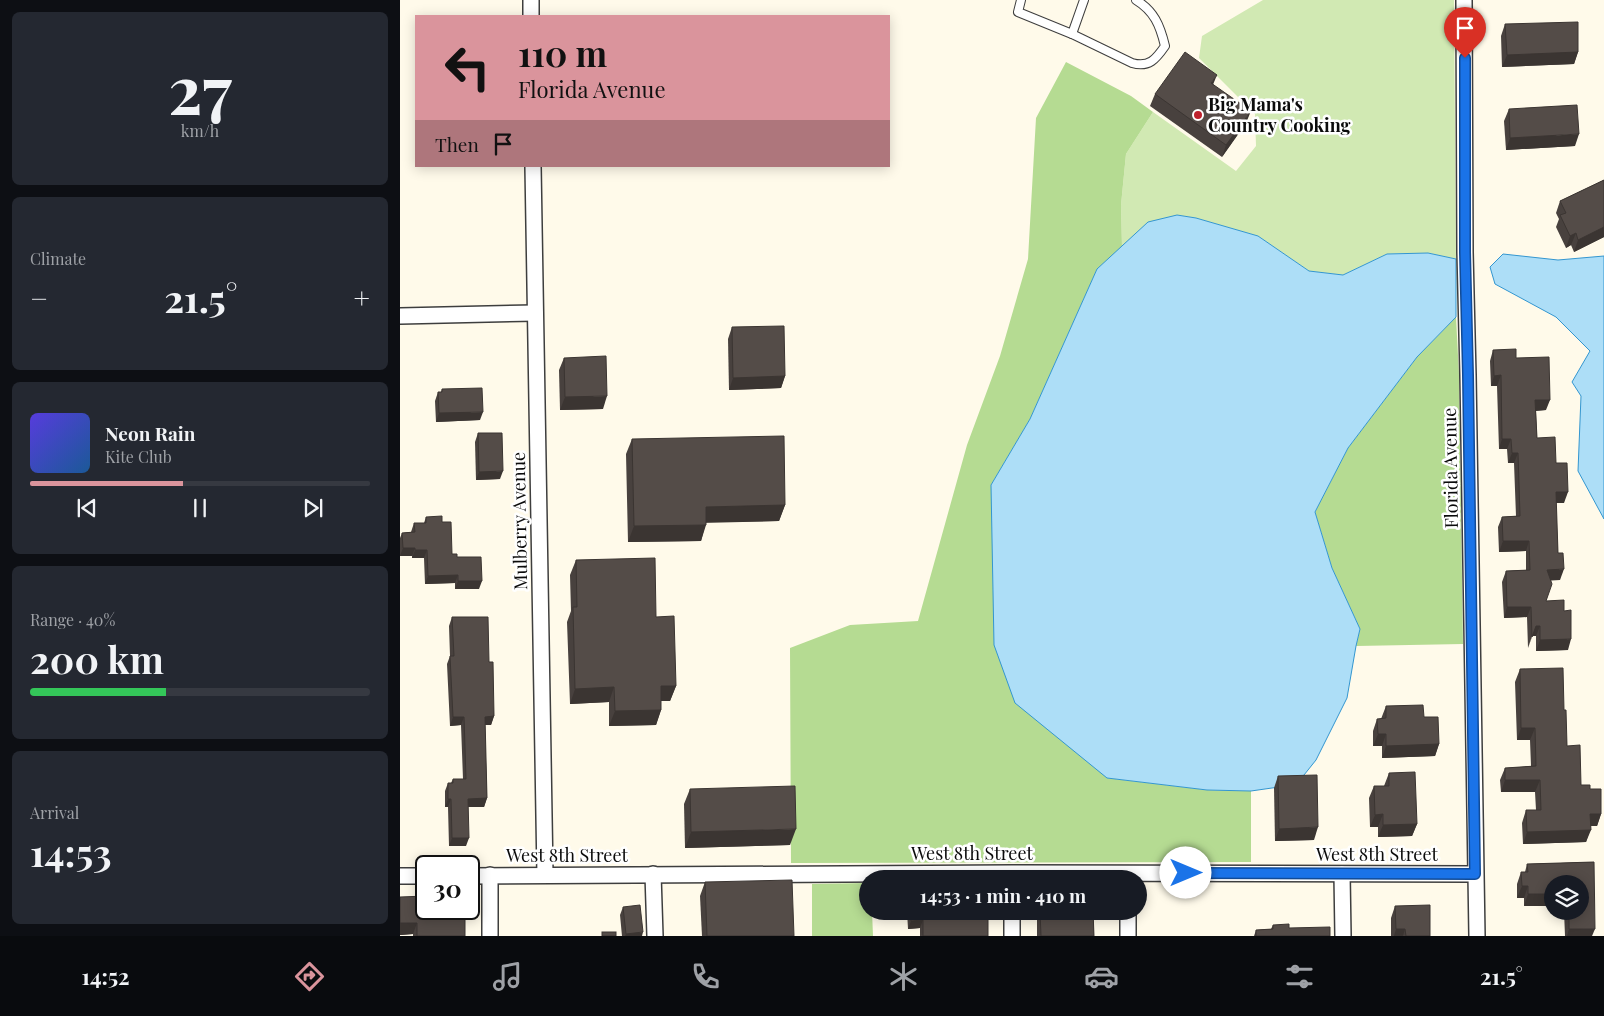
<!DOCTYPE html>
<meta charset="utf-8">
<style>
:root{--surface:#171b24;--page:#242831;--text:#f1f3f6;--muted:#9ea1a6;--line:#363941;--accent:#da949c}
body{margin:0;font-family:"Playfair Display",serif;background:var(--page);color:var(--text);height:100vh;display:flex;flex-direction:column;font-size:19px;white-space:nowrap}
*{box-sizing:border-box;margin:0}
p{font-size:16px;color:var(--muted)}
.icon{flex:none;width:28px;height:28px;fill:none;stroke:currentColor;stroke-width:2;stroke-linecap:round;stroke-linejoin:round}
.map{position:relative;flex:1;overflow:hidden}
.side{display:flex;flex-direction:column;gap:12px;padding:12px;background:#0d0f14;width:400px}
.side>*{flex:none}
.guide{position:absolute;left:15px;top:15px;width:475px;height:152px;border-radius:0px;box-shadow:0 2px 12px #0003;background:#da949c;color:#111;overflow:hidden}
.buttons{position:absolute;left:1144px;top:875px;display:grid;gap:10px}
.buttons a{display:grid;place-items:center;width:45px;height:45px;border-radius:50%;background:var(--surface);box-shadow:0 2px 12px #0003;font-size:25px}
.speed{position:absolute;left:15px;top:855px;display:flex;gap:10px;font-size:25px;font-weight:700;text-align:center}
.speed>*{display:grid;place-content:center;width:65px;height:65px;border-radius:50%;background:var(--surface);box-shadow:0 2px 12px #0003;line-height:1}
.speed .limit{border:2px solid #111;border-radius:8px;background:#fff;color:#111}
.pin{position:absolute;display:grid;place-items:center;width:42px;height:42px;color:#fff;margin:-51px -21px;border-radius:50% 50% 50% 0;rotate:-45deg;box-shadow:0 0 5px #0007}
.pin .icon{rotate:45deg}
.me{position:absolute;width:55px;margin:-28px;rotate:90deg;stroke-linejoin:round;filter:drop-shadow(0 0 4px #0008)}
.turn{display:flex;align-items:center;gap:18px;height:105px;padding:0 20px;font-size:22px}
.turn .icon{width:65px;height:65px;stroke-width:2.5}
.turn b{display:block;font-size:35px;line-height:42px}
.then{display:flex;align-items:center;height:48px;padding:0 20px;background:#0003;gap:10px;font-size:19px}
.big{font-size:38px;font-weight:700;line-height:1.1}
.side .card{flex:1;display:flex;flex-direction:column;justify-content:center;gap:8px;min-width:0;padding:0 18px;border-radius:8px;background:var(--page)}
.side .dial{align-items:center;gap:0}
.dial b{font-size:65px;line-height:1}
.song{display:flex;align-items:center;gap:15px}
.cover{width:60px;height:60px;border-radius:8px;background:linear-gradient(135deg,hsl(250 70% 55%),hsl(210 70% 35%))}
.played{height:5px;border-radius:2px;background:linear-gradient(90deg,var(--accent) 45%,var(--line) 45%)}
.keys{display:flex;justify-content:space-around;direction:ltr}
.heat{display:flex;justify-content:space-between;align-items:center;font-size:28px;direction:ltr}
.charge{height:8px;border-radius:4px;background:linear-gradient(90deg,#34c759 40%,var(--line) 0)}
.trip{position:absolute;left:459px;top:870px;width:288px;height:50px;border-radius:25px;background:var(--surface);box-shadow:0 2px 12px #0003;font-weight:700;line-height:50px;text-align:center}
.menu{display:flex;height:80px;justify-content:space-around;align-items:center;background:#090b0e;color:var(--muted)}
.menu .icon{width:35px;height:35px}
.menu .selected{color:var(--accent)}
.menu b{font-size:22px;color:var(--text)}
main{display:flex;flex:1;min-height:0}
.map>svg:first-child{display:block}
.green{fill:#d1e9b3}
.forest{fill:#b5db92}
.water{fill:#addef7;stroke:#3396d0}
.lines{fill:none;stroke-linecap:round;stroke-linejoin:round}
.lane-casing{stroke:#3e3e3e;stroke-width:10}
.street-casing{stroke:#3e3e3e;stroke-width:18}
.lane{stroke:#fff;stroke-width:8}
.street{stroke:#fff;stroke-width:15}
.wall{fill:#48413e}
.shaded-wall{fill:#3b3532}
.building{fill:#544c48;stroke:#3b3532}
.route-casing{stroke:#114b97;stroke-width:12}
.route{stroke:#1a73e8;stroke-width:9}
.poi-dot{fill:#be212d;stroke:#fff;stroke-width:2}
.labels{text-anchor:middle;stroke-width:5;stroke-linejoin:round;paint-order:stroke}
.poi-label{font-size:18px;font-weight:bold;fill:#0b0b0b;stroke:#fff;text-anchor:start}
.street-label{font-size:18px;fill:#0b0b0b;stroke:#fff}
</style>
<main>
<section class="side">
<div class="card dial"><b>27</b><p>km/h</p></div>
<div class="card"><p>Climate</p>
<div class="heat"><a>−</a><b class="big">21.5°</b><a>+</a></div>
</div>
<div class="card">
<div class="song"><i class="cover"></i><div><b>Neon Rain</b><p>Kite Club</p></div></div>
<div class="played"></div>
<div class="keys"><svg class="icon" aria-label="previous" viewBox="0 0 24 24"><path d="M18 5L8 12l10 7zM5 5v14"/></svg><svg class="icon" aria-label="pause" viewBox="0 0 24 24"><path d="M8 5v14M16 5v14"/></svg><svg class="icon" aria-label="next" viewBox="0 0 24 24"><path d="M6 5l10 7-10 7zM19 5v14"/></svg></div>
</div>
<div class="card"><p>Range · 40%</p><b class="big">200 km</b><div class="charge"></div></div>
<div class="card"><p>Arrival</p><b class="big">14:53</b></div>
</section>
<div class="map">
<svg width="1204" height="936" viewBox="0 0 1204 936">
<rect width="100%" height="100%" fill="#fffaea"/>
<path class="green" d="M 863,0 L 1054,0 L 1056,259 L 1028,253 L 987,254 L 943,275 L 909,271 L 858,236 L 796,218 L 777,215 L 722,247 L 721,205 L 726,154 L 753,112 L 836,171 L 856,146 L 855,114 L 799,58 L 802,36 Z"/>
<g class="forest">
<path d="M 666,62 L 731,96 L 753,112 L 726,154 L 721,205 L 722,247 L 697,269 L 630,419 L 591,485 L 707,778 L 807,790 L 851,791 L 851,862 L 391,863 L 390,648 L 450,625 L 518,621 L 567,445 L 600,356 L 628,259 L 636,118 Z"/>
<path d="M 1056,317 L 1059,375 L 1063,644 L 956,646 L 960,629 L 932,568 L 915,512 L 948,448 L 1017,357 Z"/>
<path d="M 467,883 L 468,911 L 472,911 L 473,936 L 412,936 L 412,884 Z"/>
</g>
<g class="water">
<path d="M 777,215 L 796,218 L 858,236 L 909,271 L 943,275 L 987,254 L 1028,253 L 1056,259 L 1056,317 L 1017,357 L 948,448 L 915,512 L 932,568 L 960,629 L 956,646 L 947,698 L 916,760 L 904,775 L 898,780 L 879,787 L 851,791 L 807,790 L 707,778 L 615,703 L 594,645 L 591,485 L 630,419 L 697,269 L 748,222 Z"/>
<path d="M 1103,254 L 1158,260 L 1204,256 L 1204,519 L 1178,471 L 1181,396 L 1172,382 L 1190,351 L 1156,317 L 1095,284 L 1090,267 Z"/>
</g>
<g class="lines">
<defs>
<g id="lane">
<path d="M 621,0 L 618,12 L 672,34 L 684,0"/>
<path d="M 672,34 L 732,63 C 749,68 756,59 765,46 C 760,25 754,11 736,0"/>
</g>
<g id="street">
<path d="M 131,0 L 131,16"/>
<path d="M 1064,0 L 1065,252 L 1068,375 L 1077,936"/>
<path d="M 133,166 L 145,875"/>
<path d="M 0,316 L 135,313"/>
<path d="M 253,874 L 255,936"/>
<path d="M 942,874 L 943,936"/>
<path d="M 90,875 L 90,936"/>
<path d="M 0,876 L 26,876"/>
<path d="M 69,876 L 612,873 L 1075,874"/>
<path d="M 728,911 L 728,936"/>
<path d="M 612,936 L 612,911"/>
</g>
</defs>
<use href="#lane" class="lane-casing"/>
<use href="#street" class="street-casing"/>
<use href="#lane" class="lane"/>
<use href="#street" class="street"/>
</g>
<g class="wall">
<path d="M 1105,24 L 1178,52 L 1174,64 L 1102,67 L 1101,36 Z"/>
<path d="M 813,84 L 846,123 L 822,157 L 750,106 L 755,94 Z"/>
<path d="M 1109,109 L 1175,146 L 1106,150 L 1104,121 Z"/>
<path d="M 1204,180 L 1204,237 L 1174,252 L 1171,245 L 1166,248 L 1156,227 L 1159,219 L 1156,213 L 1160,201 Z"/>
<path d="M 332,327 L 385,376 L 381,388 L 329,390 L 328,339 Z"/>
<path d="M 1093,350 L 1116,358 L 1146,410 L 1136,411 L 1137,438 L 1156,463 L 1164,503 L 1156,503 L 1158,553 L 1160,580 L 1151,580 L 1146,601 L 1164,611 L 1168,650 L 1136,651 L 1136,636 L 1132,636 L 1128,648 L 1127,617 L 1104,618 L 1102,582 L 1106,571 L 1126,570 L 1126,551 L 1099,552 L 1098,527 L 1102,517 L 1116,516 L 1114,463 L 1108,463 L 1107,449 L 1099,449 L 1097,386 L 1091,386 L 1090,361 Z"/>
<path d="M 164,358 L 203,409 L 160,410 L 159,370 Z"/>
<path d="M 42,389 L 80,420 L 36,422 L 35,401 L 38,392 L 41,392 Z"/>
<path d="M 78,433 L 100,479 L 76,480 L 75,442 Z"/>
<path d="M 232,439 L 385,505 L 379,521 L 306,522 L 301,541 L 228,542 L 226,454 Z"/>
<path d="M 26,517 L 42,522 L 52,554 L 57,557 L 79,589 L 55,589 L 55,583 L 25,584 L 24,558 L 12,558 L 12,556 L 0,556 L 0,538 L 2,533 L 11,532 L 14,523 L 24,523 Z"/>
<path d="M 176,560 L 256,617 L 276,686 L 270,701 L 261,701 L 261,710 L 256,725 L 209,726 L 209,702 L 170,704 L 167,622 L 171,611 L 170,575 Z"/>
<path d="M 52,617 L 89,662 L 94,716 L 91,725 L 85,725 L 87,798 L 84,807 L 68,807 L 66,846 L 49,846 L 48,807 L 45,807 L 45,791 L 48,783 L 51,783 L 53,779 L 63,779 L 61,725 L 50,726 L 47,664 L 50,656 L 49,626 Z"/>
<path d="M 1120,669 L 1164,710 L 1167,746 L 1181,785 L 1190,789 L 1201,814 L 1197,826 L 1191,826 L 1186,842 L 1123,844 L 1122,823 L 1126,810 L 1136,810 L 1135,792 L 1101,792 L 1100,780 L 1105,768 L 1131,766 L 1130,740 L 1117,740 L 1115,682 Z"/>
<path d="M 986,706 L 1024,717 L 1039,744 L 1035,756 L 982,758 L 982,746 L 973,746 L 973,731 L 977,719 L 981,719 Z"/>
<path d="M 989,773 L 1017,824 L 1012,836 L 978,837 L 978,827 L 970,827 L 969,798 L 974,786 L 984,786 Z"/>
<path d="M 878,776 L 914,840 L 875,841 L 874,788 Z"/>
<path d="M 290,789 L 390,845 L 285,848 L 284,804 Z"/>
<path d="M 1194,862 L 1192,936 L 1165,936 L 1164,911 L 1180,911 L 1180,884 L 1124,906 L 1124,898 L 1117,898 L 1117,884 L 1121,872 L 1125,872 L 1127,864 Z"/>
<path d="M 305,882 L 394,936 L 302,936 L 300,896 Z"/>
<path d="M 0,897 L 65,936 L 13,936 L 13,934 L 0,935 Z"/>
<path d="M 995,906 L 1030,936 L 991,936 L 991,918 Z"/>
<path d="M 223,907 L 242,936 L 222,936 L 220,915 Z"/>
<path d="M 507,911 L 588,911 L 588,936 L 520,936 L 520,928 L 508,929 Z"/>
<path d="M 637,911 L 693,911 L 694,936 L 637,936 Z"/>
<path d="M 873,925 L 889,928 L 930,936 L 854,936 L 856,930 L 871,929 Z"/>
</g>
<g class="shaded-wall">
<path d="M 1178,52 L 1174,64 L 1102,67 L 1107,55 Z"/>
<path d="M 817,75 L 812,87 L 811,83 Z"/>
<path d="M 851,111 L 846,123 L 822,157 L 826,145 Z"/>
<path d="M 1179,134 L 1175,146 L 1106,150 L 1110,138 Z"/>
<path d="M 1204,227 L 1204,237 L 1174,252 L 1178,240 Z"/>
<path d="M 1176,233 L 1171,245 L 1166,248 L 1170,236 Z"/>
<path d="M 1101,375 L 1097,386 L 1091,386 L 1094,376 Z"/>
<path d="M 385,376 L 381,388 L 329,390 L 333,378 Z"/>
<path d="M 207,396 L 203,409 L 160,410 L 165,397 Z"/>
<path d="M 1135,400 L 1150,400 L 1146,410 L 1131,411 Z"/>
<path d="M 83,412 L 80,420 L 36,422 L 39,413 Z"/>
<path d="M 1102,439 L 1111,439 L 1107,449 L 1099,449 Z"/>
<path d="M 1112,453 L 1118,453 L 1114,463 L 1108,463 Z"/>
<path d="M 103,471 L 100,479 L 76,480 L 79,472 Z"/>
<path d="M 1156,492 L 1168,492 L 1164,503 L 1152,503 Z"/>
<path d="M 385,505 L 379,521 L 300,523 L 306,507 Z"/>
<path d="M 306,525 L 301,541 L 228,542 L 234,526 Z"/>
<path d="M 1103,541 L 1129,541 L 1126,551 L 1099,552 Z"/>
<path d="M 3,548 L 15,548 L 12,556 L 0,556 Z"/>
<path d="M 15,550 L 27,550 L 24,558 L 12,558 Z"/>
<path d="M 1164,569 L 1160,580 L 1143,581 L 1147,570 Z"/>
<path d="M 58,575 L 55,583 L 25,584 L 28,576 Z"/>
<path d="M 58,581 L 82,581 L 79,589 L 55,589 Z"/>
<path d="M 1107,607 L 1131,607 L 1127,617 L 1104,618 Z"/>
<path d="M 1136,626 L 1140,626 L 1136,636 L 1132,636 L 1128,648 Z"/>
<path d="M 1171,639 L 1168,650 L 1136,651 L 1140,640 Z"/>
<path d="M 261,686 L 276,686 L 270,701 L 255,701 Z"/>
<path d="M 214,687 L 209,702 L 170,704 L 175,689 Z"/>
<path d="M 261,710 L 256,725 L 209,726 L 215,711 Z"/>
<path d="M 94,716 L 91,725 L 82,725 L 85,717 Z"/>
<path d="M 53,717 L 64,717 L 61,725 L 50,726 Z"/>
<path d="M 1121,728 L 1135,728 L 1130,740 L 1117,740 Z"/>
<path d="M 978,734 L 986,734 L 982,746 L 973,746 Z"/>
<path d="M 1039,744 L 1035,756 L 982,758 L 986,746 Z"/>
<path d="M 1105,780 L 1140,780 L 1135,792 L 1101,792 Z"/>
<path d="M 87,798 L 84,807 L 65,807 L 68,799 Z"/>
<path d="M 48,799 L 51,799 L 48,807 L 45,807 Z"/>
<path d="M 983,814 L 978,827 L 970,827 L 975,815 Z"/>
<path d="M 1190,814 L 1201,814 L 1197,826 L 1186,826 Z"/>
<path d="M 1017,824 L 1012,836 L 978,837 L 983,825 Z"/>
<path d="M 918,827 L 914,840 L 875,841 L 879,829 Z"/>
<path d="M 396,829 L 390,845 L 285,848 L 291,832 Z"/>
<path d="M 1191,830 L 1186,842 L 1123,844 L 1127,832 Z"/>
<path d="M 52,838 L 69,838 L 66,846 L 49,846 Z"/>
<path d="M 1122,886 L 1128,886 L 1124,898 L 1117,898 Z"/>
<path d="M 1128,894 L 1152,894 L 1152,906 L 1124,906 Z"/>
<path d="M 523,920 L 520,928 L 508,929 L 511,921 Z"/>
<path d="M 0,923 L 17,923 L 13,934 L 0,935 Z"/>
<path d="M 996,929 L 1005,929 L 1003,936 L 994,936 Z"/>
<path d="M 1169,929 L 1195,929 L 1192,936 L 1167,936 Z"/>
<path d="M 243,932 L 242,936 L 225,936 L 226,934 Z"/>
</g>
<g class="building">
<path d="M 1178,22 L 1178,52 L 1107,55 L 1105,24 Z"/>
<path d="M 785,52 L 817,75 L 811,83 L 851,111 L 826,145 L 755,94 Z"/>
<path d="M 1177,105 L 1179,134 L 1110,138 L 1109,109 Z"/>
<path d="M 1204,180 L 1204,227 L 1178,240 L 1176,233 L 1170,236 L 1160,215 L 1166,213 L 1160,201 Z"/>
<path d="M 384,326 L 385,376 L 333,378 L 332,327 Z"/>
<path d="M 1116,349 L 1116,358 L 1149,357 L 1150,400 L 1135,400 L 1137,438 L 1155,437 L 1156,463 L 1167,463 L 1168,492 L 1156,492 L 1158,553 L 1163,553 L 1164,569 L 1147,570 L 1152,584 L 1146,601 L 1164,600 L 1164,611 L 1171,610 L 1171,639 L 1140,640 L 1140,626 L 1136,626 L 1132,637 L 1131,607 L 1107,607 L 1106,571 L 1130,570 L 1129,541 L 1103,541 L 1102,517 L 1120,516 L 1118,453 L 1112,453 L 1111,439 L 1102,439 L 1101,375 L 1094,376 L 1093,350 Z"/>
<path d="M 206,356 L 207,396 L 165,397 L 164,358 Z"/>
<path d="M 82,388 L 83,412 L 39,413 L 38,392 L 42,392 L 42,389 Z"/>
<path d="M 78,433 L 102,433 L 103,471 L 79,472 Z"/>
<path d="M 384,436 L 385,505 L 306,507 L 306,525 L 234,526 L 232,439 Z"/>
<path d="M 42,516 L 42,522 L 51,522 L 52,554 L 57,554 L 57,557 L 81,557 L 82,581 L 58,581 L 58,575 L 28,576 L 27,550 L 15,550 L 15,548 L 3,548 L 2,533 L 15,532 L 14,523 L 26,523 L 26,517 Z"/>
<path d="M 255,558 L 256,617 L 274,616 L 276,686 L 261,686 L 261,710 L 215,711 L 214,687 L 175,689 L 173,607 L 177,607 L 176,560 Z"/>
<path d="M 52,617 L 88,617 L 89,662 L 93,662 L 94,716 L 85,717 L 87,798 L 68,799 L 69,838 L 52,838 L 51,799 L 48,799 L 48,783 L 53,783 L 53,779 L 66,779 L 64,717 L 53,717 L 50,656 L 54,656 Z"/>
<path d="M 1163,668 L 1164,710 L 1166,710 L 1167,746 L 1180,745 L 1181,785 L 1190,785 L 1190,789 L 1201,789 L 1201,814 L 1190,814 L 1191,830 L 1127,832 L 1126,810 L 1141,810 L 1140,780 L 1105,780 L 1105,768 L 1136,766 L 1135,728 L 1121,728 L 1120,669 Z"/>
<path d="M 1023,705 L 1024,717 L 1038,717 L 1039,744 L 986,746 L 986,734 L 978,734 L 977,719 L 986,718 L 986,706 Z"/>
<path d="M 1015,772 L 1017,824 L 983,825 L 983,814 L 975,815 L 974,786 L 989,786 L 989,773 Z"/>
<path d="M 917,775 L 918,827 L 879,829 L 878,776 Z"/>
<path d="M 395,786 L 396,829 L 291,832 L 290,789 Z"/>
<path d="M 1194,862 L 1195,929 L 1169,929 L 1169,911 L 1180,911 L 1180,884 L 1152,884 L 1152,894 L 1128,894 L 1128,886 L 1122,886 L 1121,872 L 1128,872 L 1127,864 Z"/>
<path d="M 392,880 L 394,936 L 307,936 L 305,882 Z"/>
<path d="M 26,896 L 26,909 L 65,909 L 65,936 L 17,936 L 17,923 L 0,923 L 0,897 Z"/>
<path d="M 240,905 L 243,932 L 226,934 L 223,907 Z"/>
<path d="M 1030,905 L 1030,936 L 1006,936 L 1005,929 L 996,929 L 995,906 Z"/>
<path d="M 511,911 L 588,911 L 588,936 L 523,936 L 523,920 L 511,921 Z"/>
<path d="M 640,911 L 693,911 L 694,936 L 641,936 Z"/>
<path d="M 889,924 L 889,928 L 930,927 L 930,936 L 856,936 L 856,930 L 873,929 L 873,925 Z"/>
<rect x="202" y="932" width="14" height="4"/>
</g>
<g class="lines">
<defs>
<path id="route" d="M 786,873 L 1075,874 L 1068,375 L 1065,252 L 1065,58"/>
</defs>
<use href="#route" class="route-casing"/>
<use href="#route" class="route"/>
</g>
<circle class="poi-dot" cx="798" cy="115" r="5"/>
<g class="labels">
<g class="poi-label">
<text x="808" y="111">Big Mama's<tspan x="808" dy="21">Country Cooking</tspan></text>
</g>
<g class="street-label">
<text transform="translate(1051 468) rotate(-91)" y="6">Florida Avenue</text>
<text transform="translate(120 521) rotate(-91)" y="6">Mulberry Avenue</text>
<text x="572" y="860">West 8th Street</text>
<text x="977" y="861">West 8th Street</text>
<text x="167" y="862">West 8th Street</text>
</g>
</g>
</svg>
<div class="buttons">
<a><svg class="icon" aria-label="layers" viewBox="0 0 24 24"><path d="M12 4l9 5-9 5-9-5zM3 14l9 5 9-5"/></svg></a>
</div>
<div class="speed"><div class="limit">30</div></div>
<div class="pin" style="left:1065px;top:58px;background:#d93025"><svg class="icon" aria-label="arrive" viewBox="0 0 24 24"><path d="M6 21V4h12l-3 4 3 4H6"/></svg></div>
<svg class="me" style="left:786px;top:873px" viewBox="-20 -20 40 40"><circle r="19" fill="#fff"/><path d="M0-13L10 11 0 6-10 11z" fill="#1a73e8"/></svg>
<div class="trip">14:53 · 1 min · 410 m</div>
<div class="guide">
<div class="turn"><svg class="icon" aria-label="left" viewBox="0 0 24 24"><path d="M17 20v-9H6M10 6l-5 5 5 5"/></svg><div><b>110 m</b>Florida Avenue</div></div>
<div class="then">Then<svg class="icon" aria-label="arrive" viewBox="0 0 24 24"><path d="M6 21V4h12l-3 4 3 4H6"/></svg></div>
</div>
</div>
</main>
<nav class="menu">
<b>14:52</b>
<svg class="icon selected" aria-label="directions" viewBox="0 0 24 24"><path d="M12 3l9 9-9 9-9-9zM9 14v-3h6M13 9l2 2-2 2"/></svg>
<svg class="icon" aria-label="music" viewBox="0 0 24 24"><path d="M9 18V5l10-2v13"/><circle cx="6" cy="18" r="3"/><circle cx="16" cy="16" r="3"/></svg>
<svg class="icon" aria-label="phone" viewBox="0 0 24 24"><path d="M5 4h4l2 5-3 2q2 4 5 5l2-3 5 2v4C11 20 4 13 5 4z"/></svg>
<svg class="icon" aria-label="climate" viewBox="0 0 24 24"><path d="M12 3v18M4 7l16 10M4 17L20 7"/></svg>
<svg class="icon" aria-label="car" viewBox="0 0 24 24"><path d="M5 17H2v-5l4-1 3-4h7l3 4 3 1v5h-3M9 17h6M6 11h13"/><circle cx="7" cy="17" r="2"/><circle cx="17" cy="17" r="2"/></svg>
<svg class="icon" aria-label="filters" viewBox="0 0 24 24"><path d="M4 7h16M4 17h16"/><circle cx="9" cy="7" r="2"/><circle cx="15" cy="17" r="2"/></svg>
<b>21.5°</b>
</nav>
